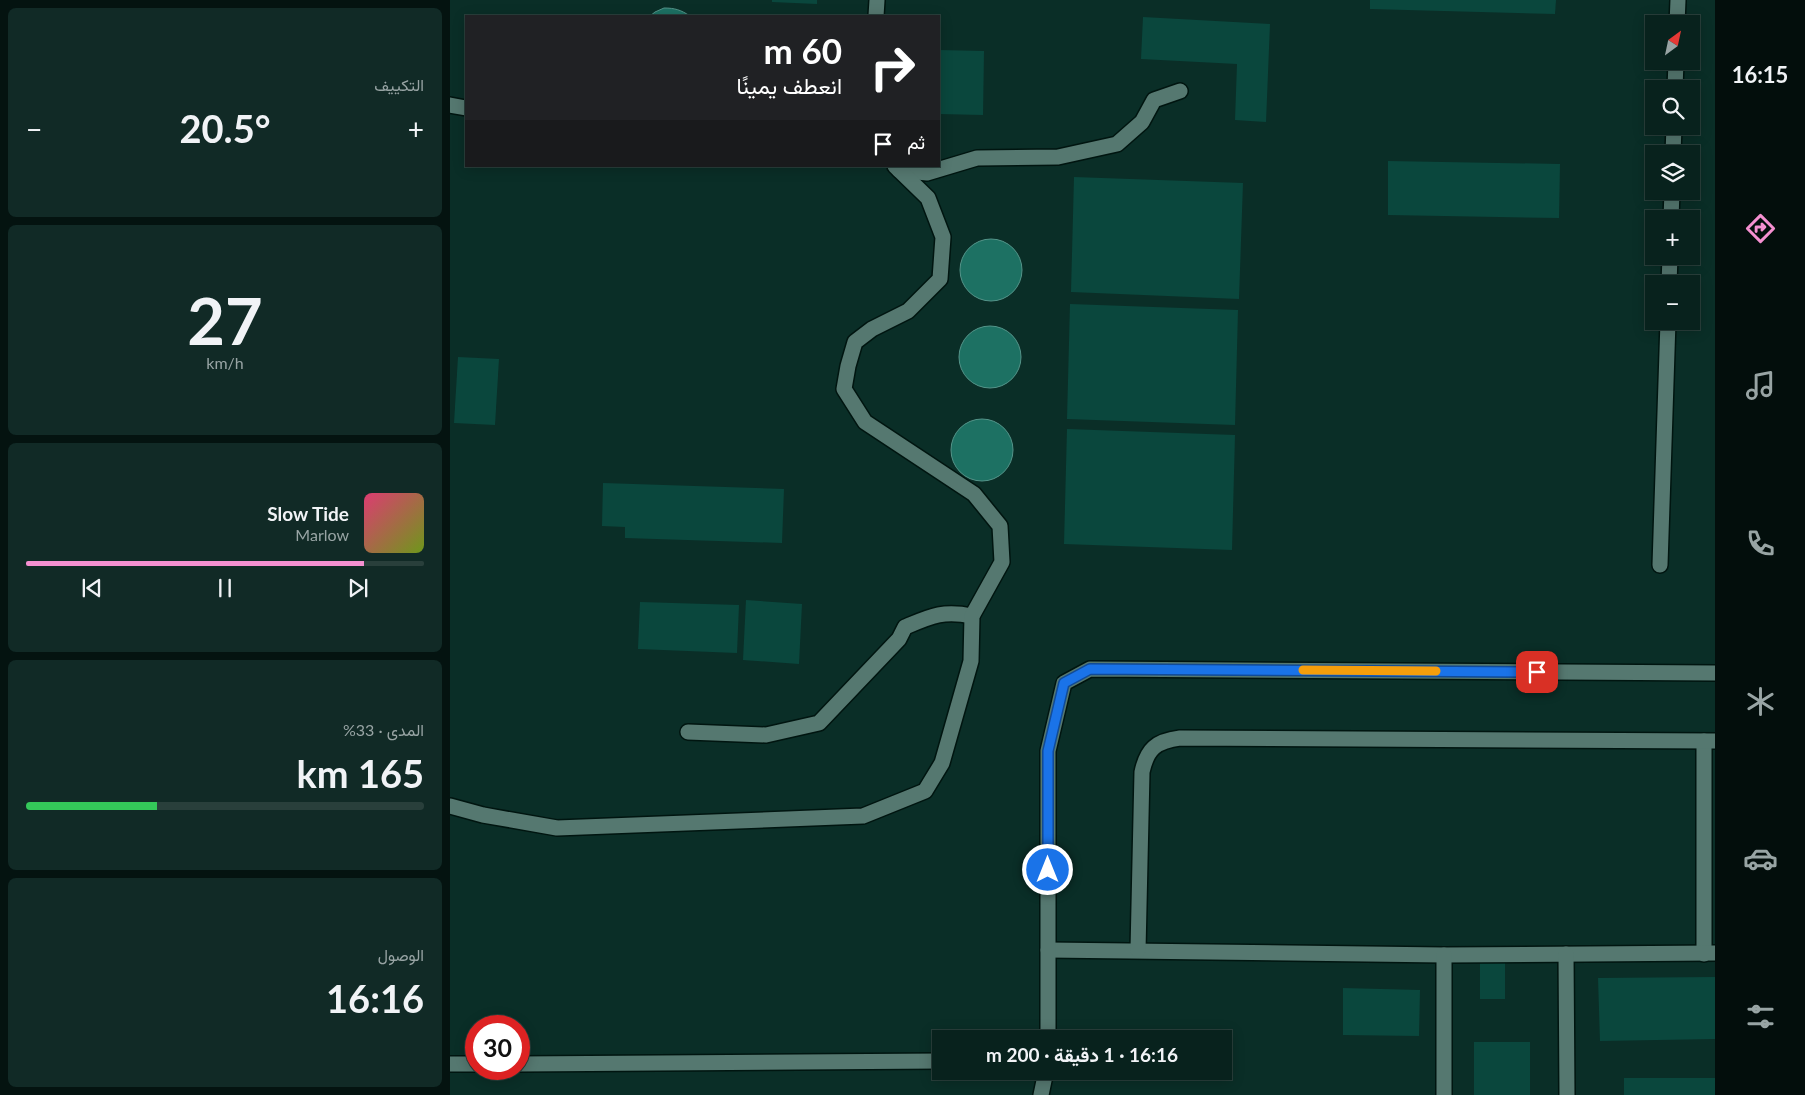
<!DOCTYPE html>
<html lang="ar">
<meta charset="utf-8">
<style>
:root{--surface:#08221d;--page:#112a26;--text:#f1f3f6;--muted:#98a4a4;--line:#293f3b;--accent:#f590d1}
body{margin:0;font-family:Lato,Vazirmatn,sans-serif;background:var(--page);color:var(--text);direction:rtl;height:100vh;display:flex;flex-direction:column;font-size:19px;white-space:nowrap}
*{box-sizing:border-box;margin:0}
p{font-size:16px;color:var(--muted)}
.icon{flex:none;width:28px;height:28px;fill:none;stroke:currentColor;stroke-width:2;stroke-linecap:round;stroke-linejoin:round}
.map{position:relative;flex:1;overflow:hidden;direction:ltr}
.details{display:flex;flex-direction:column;gap:8px;padding:8px;background:#041310;width:450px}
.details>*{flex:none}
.top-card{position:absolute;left:15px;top:15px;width:475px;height:152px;border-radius:0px;box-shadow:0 2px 12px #0003,0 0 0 1px var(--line);direction:rtl;background:#202124;color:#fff;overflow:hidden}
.needle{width:32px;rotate:33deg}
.fabs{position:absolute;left:1195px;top:15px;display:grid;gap:10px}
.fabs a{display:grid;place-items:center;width:55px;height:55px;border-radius:0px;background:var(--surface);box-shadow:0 2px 12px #0003,0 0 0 1px var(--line);font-size:25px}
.speed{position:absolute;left:15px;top:1015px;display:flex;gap:10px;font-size:25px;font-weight:700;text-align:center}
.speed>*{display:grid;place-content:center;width:65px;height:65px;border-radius:50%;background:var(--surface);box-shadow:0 2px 12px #0003,0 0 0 1px var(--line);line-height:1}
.speed .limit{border:8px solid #d22;background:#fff;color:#111}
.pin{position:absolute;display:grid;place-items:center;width:42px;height:42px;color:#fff;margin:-21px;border-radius:10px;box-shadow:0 2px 8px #0006}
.me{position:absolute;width:55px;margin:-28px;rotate:0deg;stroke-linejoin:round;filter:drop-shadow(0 0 4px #0008)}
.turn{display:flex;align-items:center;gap:18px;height:105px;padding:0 15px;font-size:22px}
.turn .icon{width:65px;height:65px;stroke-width:2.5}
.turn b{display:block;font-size:35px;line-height:42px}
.then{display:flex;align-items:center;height:48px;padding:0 15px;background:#0003;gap:10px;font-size:19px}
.big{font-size:38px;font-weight:700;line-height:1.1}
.details .tile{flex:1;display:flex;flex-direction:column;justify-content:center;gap:8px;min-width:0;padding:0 18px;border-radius:8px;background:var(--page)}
.details .dial{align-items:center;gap:0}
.dial b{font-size:65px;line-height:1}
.song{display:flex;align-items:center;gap:15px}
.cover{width:60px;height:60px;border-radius:8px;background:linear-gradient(135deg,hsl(340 70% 55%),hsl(80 70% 35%))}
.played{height:5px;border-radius:2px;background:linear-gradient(90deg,var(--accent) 85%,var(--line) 85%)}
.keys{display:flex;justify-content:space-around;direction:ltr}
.heat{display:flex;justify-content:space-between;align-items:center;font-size:28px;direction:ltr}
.charge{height:8px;border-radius:4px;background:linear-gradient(90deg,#34c759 33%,var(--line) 0)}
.trip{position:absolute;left:482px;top:1030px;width:300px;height:50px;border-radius:0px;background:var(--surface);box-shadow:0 2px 12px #0003,0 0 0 1px var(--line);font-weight:700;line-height:50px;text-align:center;direction:rtl}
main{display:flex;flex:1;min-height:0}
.dock{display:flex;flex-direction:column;width:90px;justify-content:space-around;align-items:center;background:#030e0c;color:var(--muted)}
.dock .icon{width:35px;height:35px}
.dock .selected{color:var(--accent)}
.dock b{font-size:22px;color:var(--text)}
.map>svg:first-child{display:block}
.water{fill:#1d7163;stroke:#549489}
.building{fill:#0a473d}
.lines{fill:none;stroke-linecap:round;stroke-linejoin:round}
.minor-casing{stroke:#001510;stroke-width:18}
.minor{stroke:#557870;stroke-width:15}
.route-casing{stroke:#114b97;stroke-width:12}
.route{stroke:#1a73e8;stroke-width:9}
.slow{stroke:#f59e0b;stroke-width:9}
</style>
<main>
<nav class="dock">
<b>16:15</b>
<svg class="icon selected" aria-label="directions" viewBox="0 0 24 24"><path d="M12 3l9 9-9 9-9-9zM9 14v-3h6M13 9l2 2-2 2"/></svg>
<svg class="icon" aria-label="music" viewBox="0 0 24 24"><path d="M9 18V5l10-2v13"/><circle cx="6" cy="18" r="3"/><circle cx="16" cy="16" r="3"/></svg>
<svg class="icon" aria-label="phone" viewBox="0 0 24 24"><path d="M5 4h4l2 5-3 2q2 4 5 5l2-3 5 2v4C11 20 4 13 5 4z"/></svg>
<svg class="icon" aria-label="climate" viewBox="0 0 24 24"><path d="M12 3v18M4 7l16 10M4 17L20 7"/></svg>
<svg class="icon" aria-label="car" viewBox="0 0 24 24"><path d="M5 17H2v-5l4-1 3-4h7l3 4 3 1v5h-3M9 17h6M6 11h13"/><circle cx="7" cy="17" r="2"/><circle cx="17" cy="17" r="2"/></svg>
<svg class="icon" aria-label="filters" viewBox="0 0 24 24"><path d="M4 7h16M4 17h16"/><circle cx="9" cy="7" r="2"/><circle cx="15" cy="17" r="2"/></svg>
</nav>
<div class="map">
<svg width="1265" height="1095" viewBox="0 0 1265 1095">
<rect width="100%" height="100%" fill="#0a2e27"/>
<g class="water">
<path d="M 214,8 C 225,8 231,10 240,16 L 200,16 L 205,12 Z"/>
<circle cx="541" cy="270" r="31"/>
<circle cx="540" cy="357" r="31"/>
<circle cx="532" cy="450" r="31"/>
</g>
<g class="building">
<path d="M 322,0 L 367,0 L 367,4 L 322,2 Z"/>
<path d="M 920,0 L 1106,0 L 1105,14 L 920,9 Z"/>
<path d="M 693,17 L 820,24 L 816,122 L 785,120 L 787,64 L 691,59 Z"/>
<path d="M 489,50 L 534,51 L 533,115 L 489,114 Z"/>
<path d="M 938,161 L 1110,164 L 1109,218 L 938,215 Z"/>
<path d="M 624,177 L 793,183 L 789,299 L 621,292 Z"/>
<path d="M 620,304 L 788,310 L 785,425 L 617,419 Z"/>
<path d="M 8,357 L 49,359 L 45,425 L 4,423 Z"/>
<path d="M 617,429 L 785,435 L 782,550 L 614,544 Z"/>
<path d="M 153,483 L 334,489 L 332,543 L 175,538 L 175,527 L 152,526 Z"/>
<path d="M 296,600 L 352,604 L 349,664 L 293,660 Z"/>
<path d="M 190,602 L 289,605 L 287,653 L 188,649 Z"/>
<rect x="1030" y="963" width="25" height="36"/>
<path d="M 1265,977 L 1265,1039 L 1150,1041 L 1148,978 Z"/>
<path d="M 893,988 L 970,990 L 969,1036 L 893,1035 Z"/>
<rect x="1024" y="1042" width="56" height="53"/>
<rect x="1174" y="1078" width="91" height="17"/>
</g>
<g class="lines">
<defs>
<g id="minor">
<path d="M 426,16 L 427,0"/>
<path d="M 1227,24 L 1228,0"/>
<path d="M 1225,89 L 1226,61"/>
<path d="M 0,105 L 16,108"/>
<path d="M 1223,154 L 1224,126"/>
<path d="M 449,170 L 477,173 L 527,158 L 608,157 L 667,144 L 692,122 L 704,100 L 730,91"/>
<path d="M 1221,219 L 1222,191"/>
<path d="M 1219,284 L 1220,256"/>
<path d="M 1210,565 L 1218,321"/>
<path d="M 238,732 L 316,735 L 369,723 L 449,639 L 455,627 C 481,616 493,610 522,616"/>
<path d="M 1254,741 L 1254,954"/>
<path d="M 0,806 L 33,815 L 107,828 L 413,816 L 475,791 L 492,763 L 521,661 L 522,616 L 552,562 L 550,526 L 524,494 L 415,422 L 394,389 L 398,366 L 405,342 L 422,329 L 458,311 L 490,279 L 493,237 L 478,198 L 445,166"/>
<path d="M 598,950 L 994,955 L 1265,953"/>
<path d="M 688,950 L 692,772 C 697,749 706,741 730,738 L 1265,741"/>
<path d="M 1116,954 L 1117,1095"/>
<path d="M 598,1039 L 598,751 L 614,683 L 640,669 L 1265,673"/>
<path d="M 0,1064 L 26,1064"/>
<path d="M 69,1064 L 491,1061"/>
<path d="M 591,1095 L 596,1071"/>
<path d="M 994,1095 L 994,955"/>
</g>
</defs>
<use href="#minor" class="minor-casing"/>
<use href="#minor" class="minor"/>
</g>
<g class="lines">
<defs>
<path id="route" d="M 598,870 L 598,751 L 614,683 L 640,669 L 1087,672"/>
</defs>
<use href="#route" class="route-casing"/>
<use href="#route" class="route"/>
<path class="slow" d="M 853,670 L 986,671"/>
</g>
</svg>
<div class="fabs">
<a><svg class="needle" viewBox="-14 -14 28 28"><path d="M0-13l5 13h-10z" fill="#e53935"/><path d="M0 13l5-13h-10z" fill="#98a4a4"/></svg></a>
<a><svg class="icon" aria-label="search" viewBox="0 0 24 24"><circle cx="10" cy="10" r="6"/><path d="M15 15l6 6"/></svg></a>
<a><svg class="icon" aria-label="layers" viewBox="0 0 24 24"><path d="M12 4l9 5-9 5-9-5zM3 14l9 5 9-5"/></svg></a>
<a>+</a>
<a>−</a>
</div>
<div class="speed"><div class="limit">30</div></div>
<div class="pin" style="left:1087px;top:672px;background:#d93025"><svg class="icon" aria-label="arrive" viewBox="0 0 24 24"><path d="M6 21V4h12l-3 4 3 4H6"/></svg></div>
<svg class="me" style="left:598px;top:870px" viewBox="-20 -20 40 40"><circle r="17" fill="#1a73e8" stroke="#fff" stroke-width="3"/><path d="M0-11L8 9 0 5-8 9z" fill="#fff"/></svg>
<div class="trip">16:16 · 1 دقيقة · 200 m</div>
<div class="top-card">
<div class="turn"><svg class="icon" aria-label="right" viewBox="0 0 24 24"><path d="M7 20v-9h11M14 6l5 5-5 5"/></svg><div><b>60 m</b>انعطف يمينًا</div></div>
<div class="then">ثم<svg class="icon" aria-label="arrive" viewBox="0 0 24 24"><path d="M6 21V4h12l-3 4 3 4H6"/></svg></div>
</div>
</div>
<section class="details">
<div class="tile"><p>التكييف</p>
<div class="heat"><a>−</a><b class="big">20.5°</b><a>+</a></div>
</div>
<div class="tile dial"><b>27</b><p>km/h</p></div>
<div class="tile">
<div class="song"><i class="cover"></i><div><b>Slow Tide</b><p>Marlow</p></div></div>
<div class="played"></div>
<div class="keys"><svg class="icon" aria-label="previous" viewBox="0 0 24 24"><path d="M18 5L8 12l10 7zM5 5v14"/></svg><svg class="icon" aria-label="pause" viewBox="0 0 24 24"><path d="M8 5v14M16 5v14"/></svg><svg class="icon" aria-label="next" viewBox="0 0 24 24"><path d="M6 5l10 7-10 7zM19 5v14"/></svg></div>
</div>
<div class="tile"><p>المدى · 33%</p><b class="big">165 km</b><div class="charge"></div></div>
<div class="tile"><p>الوصول</p><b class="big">16:16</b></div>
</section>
</main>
